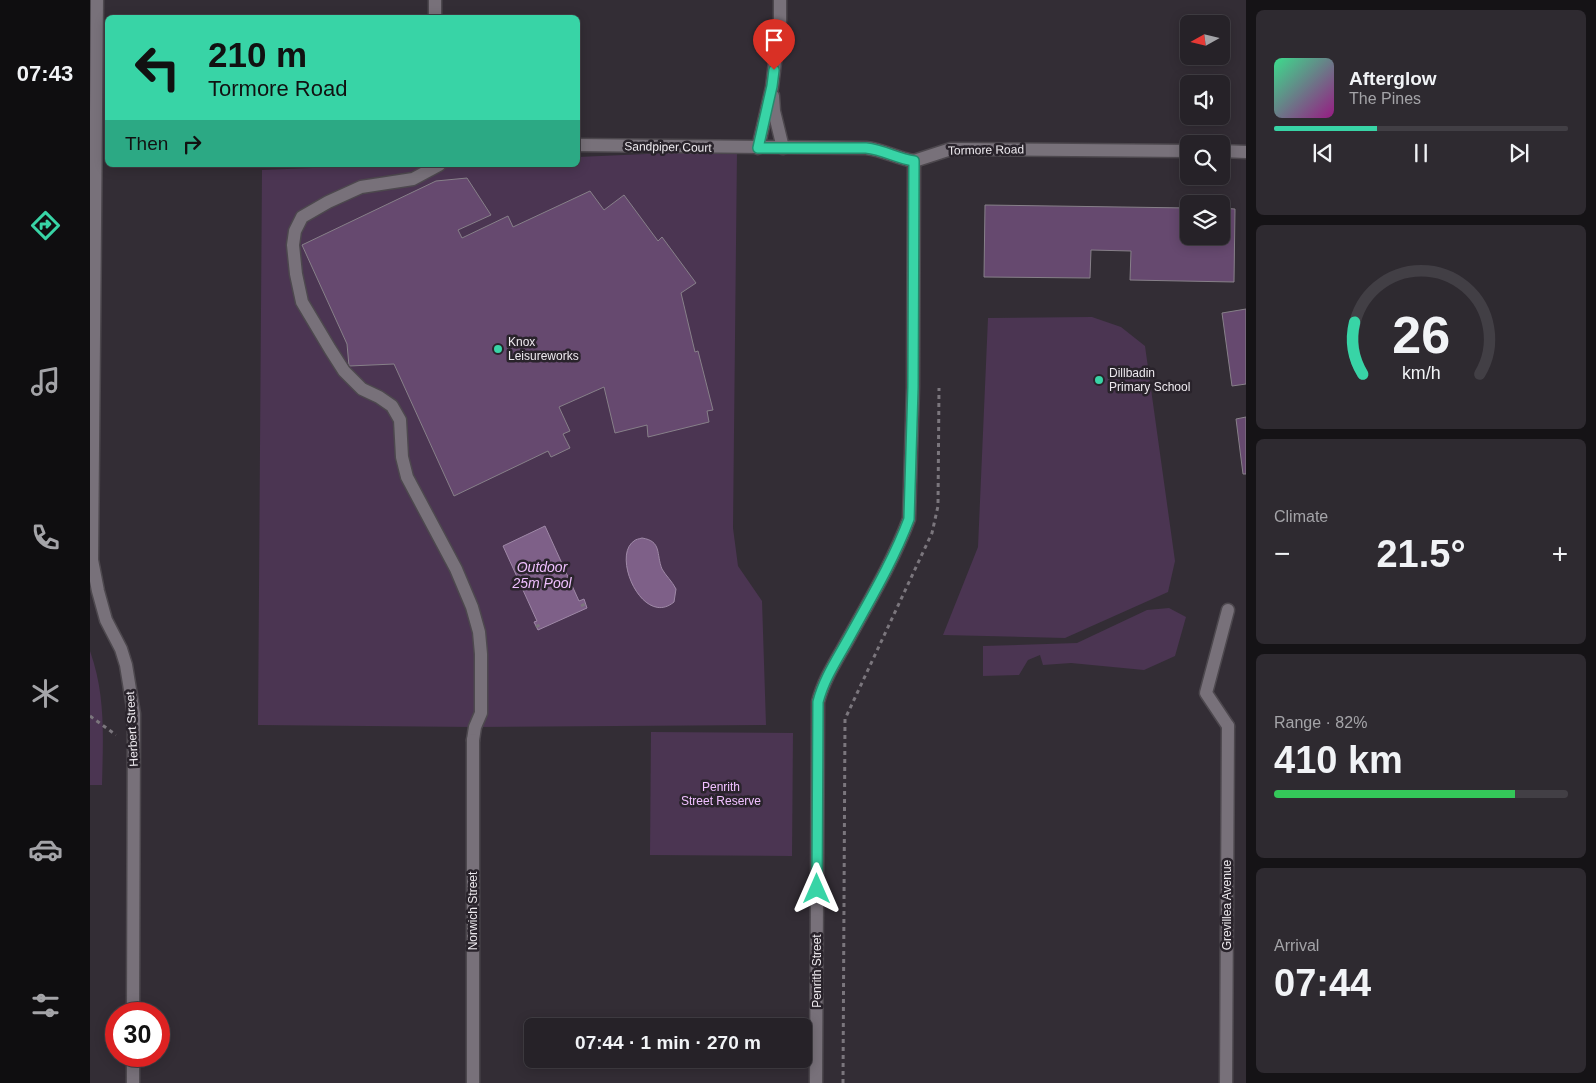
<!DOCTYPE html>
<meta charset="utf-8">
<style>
:root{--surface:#262228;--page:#2e2a30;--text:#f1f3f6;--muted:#a4a4a8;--line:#423f45;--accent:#38d4a6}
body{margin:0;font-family:Helvetica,sans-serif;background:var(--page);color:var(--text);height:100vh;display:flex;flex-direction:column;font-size:19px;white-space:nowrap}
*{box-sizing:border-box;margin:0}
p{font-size:16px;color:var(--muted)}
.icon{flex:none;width:28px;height:28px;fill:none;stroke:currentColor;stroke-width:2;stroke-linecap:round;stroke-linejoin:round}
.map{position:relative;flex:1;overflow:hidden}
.side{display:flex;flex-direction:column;gap:10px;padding:10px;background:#151316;width:350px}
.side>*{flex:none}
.top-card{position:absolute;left:15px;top:15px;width:475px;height:152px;border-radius:8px;box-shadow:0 2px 12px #0003,0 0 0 1px var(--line);background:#38d4a6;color:#111;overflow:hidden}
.needle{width:32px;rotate:262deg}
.tools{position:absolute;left:1090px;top:15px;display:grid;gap:10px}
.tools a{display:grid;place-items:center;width:50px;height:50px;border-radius:8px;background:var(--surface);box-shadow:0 2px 12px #0003,0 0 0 1px var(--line);font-size:25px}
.speed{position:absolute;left:15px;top:1002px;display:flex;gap:10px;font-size:25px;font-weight:700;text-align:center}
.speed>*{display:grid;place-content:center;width:65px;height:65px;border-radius:50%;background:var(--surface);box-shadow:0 2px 12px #0003,0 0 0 1px var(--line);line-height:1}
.speed .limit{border:8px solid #d22;background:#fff;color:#111}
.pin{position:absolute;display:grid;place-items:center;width:42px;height:42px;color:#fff;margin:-51px -21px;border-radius:50% 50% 50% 0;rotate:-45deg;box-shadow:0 0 5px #0007}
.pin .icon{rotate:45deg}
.me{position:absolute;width:55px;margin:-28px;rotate:0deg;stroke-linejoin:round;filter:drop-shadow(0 0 4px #0008)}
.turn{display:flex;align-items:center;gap:18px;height:105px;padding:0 20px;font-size:22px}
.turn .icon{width:65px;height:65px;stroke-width:2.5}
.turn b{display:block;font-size:35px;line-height:42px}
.then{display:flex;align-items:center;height:48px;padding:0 20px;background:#0003;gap:10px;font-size:19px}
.big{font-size:38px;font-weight:700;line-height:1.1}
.side .tile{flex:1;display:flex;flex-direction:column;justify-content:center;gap:8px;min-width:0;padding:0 18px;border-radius:8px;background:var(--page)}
.side .dial{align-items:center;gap:0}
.dial svg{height:130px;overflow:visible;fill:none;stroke:var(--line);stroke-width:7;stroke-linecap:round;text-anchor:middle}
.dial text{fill:var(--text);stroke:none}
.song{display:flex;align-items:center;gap:15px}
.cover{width:60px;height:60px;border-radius:8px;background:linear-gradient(135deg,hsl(150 70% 55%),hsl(310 70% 35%))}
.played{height:5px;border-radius:2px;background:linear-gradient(90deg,var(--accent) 35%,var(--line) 35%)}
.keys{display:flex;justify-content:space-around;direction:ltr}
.heat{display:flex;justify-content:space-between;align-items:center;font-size:28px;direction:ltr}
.charge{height:8px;border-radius:4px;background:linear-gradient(90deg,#34c759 82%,var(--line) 0)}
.trip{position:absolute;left:434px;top:1018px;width:288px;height:50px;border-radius:8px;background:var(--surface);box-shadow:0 2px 12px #0003,0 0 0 1px var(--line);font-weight:700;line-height:50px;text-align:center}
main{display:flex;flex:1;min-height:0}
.menu{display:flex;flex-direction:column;width:90px;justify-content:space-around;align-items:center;background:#0f0e10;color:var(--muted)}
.menu .icon{width:35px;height:35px}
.menu .active{color:var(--accent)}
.menu b{font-size:22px;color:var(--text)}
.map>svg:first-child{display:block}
.green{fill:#4b3552}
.water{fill:#7e6088;stroke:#9f89a7}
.building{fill:#66496f;stroke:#878089}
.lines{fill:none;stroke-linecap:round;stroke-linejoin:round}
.lane-casing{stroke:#4d484e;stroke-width:15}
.street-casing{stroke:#4d484e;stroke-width:15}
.secondary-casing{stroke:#4d484e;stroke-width:15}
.path{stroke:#7b767d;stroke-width:3;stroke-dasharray:4 4;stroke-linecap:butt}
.lane{stroke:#78717a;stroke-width:12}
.street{stroke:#78717a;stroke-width:12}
.secondary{stroke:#78717a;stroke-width:12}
.route-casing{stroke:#248a6c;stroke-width:12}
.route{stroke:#38d4a6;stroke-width:9}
.poi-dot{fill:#38d4a6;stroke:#29232b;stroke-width:2}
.labels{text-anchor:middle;stroke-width:5;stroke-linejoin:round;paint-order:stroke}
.street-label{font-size:12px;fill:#ede9ee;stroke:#29232b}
.poi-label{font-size:12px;fill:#ede9ee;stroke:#29232b;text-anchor:start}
.park-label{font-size:12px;fill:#f0c0ff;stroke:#29232b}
.water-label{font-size:14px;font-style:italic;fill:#efbffe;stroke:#29232b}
</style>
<main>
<nav class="menu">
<b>07:43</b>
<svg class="icon active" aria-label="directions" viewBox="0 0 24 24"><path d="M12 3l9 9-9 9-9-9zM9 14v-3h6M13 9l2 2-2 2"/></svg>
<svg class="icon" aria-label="music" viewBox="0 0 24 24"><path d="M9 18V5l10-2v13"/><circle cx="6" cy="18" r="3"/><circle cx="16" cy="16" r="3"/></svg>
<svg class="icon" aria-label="phone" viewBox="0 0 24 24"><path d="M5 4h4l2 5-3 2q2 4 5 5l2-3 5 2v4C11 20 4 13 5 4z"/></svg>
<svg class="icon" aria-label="climate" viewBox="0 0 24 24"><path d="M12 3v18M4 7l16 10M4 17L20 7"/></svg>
<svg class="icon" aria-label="car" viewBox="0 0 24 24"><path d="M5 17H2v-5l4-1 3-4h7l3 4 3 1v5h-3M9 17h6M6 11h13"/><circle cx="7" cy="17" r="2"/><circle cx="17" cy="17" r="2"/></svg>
<svg class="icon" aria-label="filters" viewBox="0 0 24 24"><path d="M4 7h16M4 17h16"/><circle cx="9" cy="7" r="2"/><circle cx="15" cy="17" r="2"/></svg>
</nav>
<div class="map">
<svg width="1156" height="1083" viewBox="0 0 1156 1083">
<rect width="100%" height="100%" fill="#332d35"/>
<g class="green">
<path d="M 647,150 L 643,528 L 648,566 L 672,601 L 676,725 L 385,727 L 168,725 L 172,170 L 298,165 L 488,165 L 488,157 Z"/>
<path d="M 1002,317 L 1031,327 L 1055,346 L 1085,561 L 1078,592 L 975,638 L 853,635 L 888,547 L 898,318 Z"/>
<path d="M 1079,608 L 1096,617 L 1085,656 L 1054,670 L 981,663 L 953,665 L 950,655 L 938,660 L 929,675 L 893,676 L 893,646 L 987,643 L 1057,610 Z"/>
<path d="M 0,651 C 16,696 13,738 12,785 L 0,785 Z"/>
<path d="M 561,732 L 703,733 L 702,856 L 560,855 Z"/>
</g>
<g class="water">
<path d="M 455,526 L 489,601 L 494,599 L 497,608 L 448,630 L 444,622 L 447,621 L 413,546 Z"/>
<path d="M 552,538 C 572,541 566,554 572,569 C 576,576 582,581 586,589 L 584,602 C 553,628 521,556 544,541 C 546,539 549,539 552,538 Z"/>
</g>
<g class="building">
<path d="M 377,178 L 401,215 L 368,230 L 372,238 L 418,216 L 423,227 L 500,191 L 514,210 L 534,195 L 568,241 L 572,237 L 606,283 L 591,293 L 605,352 L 608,351 L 623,410 L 617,411 L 619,422 L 558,437 L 557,425 L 525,433 L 514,387 L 469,407 L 480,431 L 473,434 L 480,448 L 461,457 L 458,451 L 364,496 L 304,364 L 259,366 L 257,344 L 212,245 L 346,181 Z"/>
<path d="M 895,205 L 1099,208 L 1099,236 L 1131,236 L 1131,208 L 1145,209 L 1144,282 L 1040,280 L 1041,251 L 1001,250 L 1000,278 L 894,277 Z"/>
<path d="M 1156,309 L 1156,384 L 1142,386 L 1132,313 Z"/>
<path d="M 1156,417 L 1156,474 L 1153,474 L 1146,419 Z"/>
</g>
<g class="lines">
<defs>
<g id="lane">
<path d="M 349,165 L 323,179 L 271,187 L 238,202 L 212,217 L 205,231 L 203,245 L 206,274 L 212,302 L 240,349 L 254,371 L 272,389 L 289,397 L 302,406 L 310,420 L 312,457 L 317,477 L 366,569 L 382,607 L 389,632 L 391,654 L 391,713 L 385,727 L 383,740"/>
<path d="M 1138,610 L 1116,693 L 1138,726"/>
</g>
<g id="street">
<path d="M 7,0 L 2,560 L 8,591 L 16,620 L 31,649 L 36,665 L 44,714 L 43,1014"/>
<path d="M 345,18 L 345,0"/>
<path d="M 683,96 L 684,111 L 693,148"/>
<path d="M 488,145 L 776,148 C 794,150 806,158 824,161 L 823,387 L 819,519 C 804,559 781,598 760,636 C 748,658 734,678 728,702 L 726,1083"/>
<path d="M 668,148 L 682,87 L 690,20 L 690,0"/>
<path d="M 383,740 L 383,1083"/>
<path d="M 43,1083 L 43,1056"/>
<path d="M 1136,1083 L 1138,726"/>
</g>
<g id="secondary">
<path d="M 1131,151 L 1156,152"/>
<path d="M 824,161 L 861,149 L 1099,151"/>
</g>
</defs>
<use href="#lane" class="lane-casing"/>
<use href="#street" class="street-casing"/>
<use href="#secondary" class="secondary-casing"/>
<g class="path">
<path d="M 491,606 L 495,604"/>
<path d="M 446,627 L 451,624"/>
<path d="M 0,716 L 26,735"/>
<path d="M 753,1083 L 755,719 L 842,533 L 848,506 L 849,388"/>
</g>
<use href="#lane" class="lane"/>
<use href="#street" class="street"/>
<use href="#secondary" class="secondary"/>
</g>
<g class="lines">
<defs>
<path id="route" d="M 684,70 L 682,86 L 668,148 L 776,148 C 794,150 806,158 824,161 L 823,387 L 819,519 C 804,559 781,598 760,636 C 748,658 734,678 728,702 L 727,889"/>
</defs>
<use href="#route" class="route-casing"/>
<use href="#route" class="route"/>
</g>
<g class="poi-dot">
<circle cx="408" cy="349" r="5"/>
<circle cx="1009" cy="380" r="5"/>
</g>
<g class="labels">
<g class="street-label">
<text transform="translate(578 147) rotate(1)" y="4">Sandpiper Court</text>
<text transform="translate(896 150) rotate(-1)" y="4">Tormore Road</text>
<text transform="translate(42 729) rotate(-93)" y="4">Herbert Street</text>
<text transform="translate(1137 905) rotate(-90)" y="4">Grevillea Avenue</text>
<text transform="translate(383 911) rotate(-90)" y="4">Norwich Street</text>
<text transform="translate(727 971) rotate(-90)" y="4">Penrith Street</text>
</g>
<g class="poi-label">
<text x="418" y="346">Knox<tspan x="418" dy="14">Leisureworks</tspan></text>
<text x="1019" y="377">Dillbadin<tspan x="1019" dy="14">Primary School</tspan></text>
</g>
<g class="park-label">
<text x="631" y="791">Penrith<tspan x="631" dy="14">Street Reserve</tspan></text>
</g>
<g class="water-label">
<text x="452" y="572">Outdoor<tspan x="452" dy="16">25m Pool</tspan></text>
</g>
</g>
</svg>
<div class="tools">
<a><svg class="needle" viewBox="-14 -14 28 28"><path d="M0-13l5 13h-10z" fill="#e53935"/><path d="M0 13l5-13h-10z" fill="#a4a4a8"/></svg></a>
<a><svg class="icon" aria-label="sound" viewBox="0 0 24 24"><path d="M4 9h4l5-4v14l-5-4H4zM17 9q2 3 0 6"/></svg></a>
<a><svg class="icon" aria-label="search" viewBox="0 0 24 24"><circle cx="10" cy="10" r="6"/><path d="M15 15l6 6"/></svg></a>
<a><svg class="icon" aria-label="layers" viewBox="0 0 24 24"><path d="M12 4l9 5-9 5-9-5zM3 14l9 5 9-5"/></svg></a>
</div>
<div class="speed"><div class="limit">30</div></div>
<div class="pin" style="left:684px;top:70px;background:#d93025"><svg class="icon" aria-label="arrive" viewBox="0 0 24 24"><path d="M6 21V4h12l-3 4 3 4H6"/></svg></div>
<svg class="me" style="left:727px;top:889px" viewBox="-20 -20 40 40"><path d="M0-17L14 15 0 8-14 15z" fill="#38d4a6" stroke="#fff" stroke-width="4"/></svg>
<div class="trip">07:44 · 1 min · 270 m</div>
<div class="top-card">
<div class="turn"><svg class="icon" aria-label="left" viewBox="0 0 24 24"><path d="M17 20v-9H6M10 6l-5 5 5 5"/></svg><div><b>210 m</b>Tormore Road</div></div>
<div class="then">Then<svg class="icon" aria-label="right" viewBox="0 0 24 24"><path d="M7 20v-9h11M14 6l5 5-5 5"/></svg></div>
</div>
</div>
<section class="side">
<div class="tile">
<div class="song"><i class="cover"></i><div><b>Afterglow</b><p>The Pines</p></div></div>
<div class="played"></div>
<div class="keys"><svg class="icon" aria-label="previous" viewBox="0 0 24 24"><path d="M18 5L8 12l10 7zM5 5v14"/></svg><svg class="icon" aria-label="pause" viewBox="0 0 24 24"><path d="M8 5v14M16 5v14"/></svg><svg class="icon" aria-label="next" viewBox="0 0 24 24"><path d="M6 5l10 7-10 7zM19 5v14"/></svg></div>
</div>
<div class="tile dial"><svg viewBox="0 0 100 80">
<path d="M14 69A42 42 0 1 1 86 69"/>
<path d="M14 69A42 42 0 0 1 9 37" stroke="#38d4a6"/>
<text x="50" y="56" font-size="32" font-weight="700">26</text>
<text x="50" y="72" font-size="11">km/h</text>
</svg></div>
<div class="tile"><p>Climate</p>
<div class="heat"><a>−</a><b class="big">21.5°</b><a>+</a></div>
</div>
<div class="tile"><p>Range · 82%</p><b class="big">410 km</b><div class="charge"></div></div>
<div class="tile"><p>Arrival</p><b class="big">07:44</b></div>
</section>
</main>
